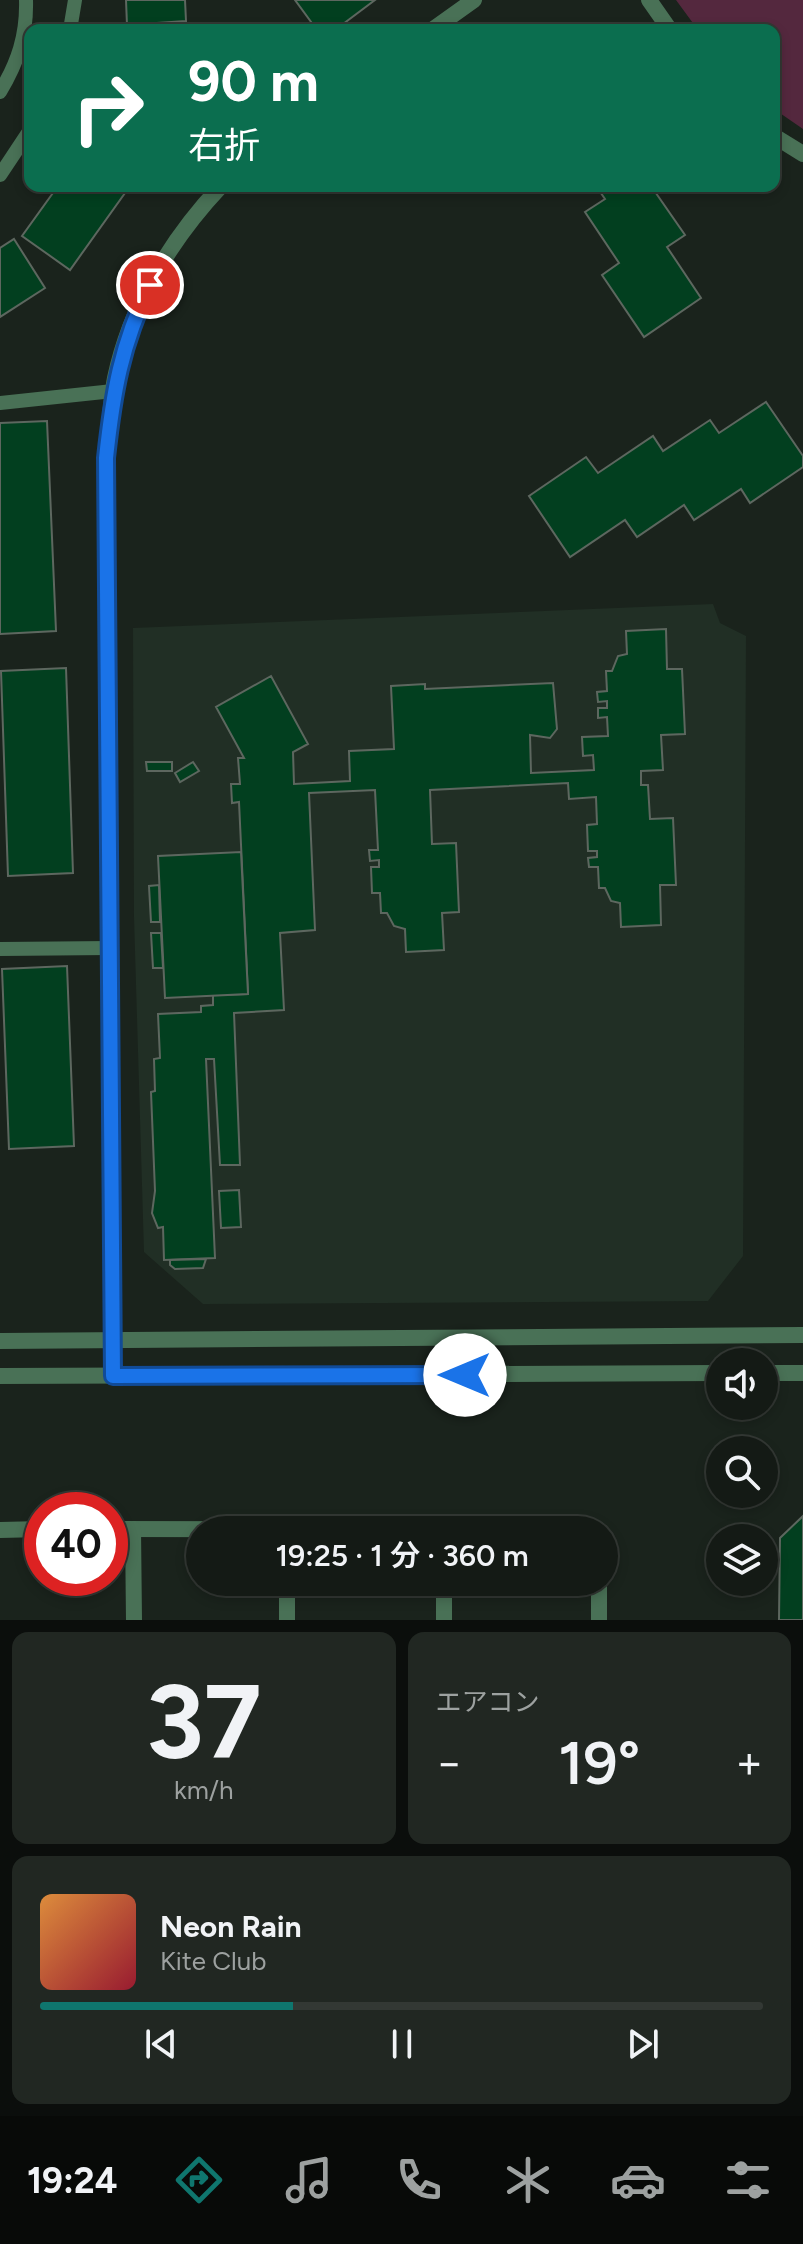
<!DOCTYPE html>
<html lang="ja">
<meta charset="utf-8">
<style>
:root{--surface:#141a15;--page:#212722;--text:#f1f3f6;--muted:#9da1a0;--line:#333834;--accent:#0f766e}
body{margin:0;font-family:Figtree,"Noto Sans JP",sans-serif;background:var(--page);color:var(--text);height:100vh;display:flex;flex-direction:column;font-size:30px;white-space:nowrap}
*{box-sizing:border-box;margin:0}
p{font-size:26px;color:var(--muted)}
.icon{flex:none;width:44px;height:44px;fill:none;stroke:currentColor;stroke-width:2;stroke-linecap:round;stroke-linejoin:round}
.map{position:relative;height:1620px;overflow:hidden}
.sheet{display:flex;flex-direction:column;gap:12px;padding:12px;background:#0b0e0c;flex:1}
.sheet>*{flex:none}
.hud{position:absolute;left:24px;top:24px;width:756px;height:168px;border-radius:16px;box-shadow:0 4px 12px #0003,0 0 0 2px var(--line);background:#0b6e4f;color:#fff;overflow:hidden}
.fabs{position:absolute;left:706px;top:1348px;display:grid;gap:16px}
.fabs a{display:grid;place-items:center;width:72px;height:72px;border-radius:50%;background:var(--surface);box-shadow:0 4px 12px #0003,0 0 0 2px var(--line);font-size:40px}
.speed{position:absolute;left:24px;top:1492px;display:flex;gap:16px;font-size:40px;font-weight:700;text-align:center}
.speed>*{display:grid;place-content:center;width:104px;height:104px;border-radius:50%;background:var(--surface);box-shadow:0 4px 12px #0003,0 0 0 2px var(--line);line-height:1}
.speed .limit{border:12px solid #d22;background:#fff;color:#111}
.pin{position:absolute;display:grid;place-items:center;width:68px;height:68px;color:#fff;margin:-34px;border:4px solid #fff;border-radius:50%;box-shadow:0 2px 8px #0007}
.me{position:absolute;width:88px;margin:-44px;rotate:270deg;stroke-linejoin:round;filter:drop-shadow(0 0 6px #0008)}
.turn{display:flex;align-items:center;gap:28px;height:168px;padding:0 32px;font-size:36px}
.turn .icon{width:104px;height:104px;stroke-width:2.5}
.turn b{display:block;font-size:56px;line-height:68px}
.big{font-size:60px;font-weight:600;line-height:1.1}
.sheet .card{flex:1;display:flex;flex-direction:column;justify-content:center;gap:12px;min-width:0;padding:0 28px;border-radius:16px;background:var(--page)}
.sheet .dial{align-items:center;gap:0}
.dial b{font-size:104px;line-height:1}
.song{display:flex;align-items:center;gap:24px}
.cover{width:96px;height:96px;border-radius:12px;background:linear-gradient(135deg,hsl(30 70% 55%),hsl(350 70% 35%))}
.played{height:8px;border-radius:4px;background:linear-gradient(90deg,var(--accent) 35%,var(--line) 35%)}
.keys{display:flex;justify-content:space-around;direction:ltr}
.heat{display:flex;justify-content:space-between;align-items:center;font-size:44px;direction:ltr}
.sheet .tiles{flex:1;display:grid;gap:12px;grid-template-columns:1fr 1fr}
.card:last-child{grid-column:span 2}
.trip{position:absolute;left:186px;top:1516px;width:432px;height:80px;border-radius:40px;background:var(--surface);box-shadow:0 4px 12px #0003,0 0 0 2px var(--line);font-weight:600;line-height:80px;text-align:center}
.tab-bar{display:flex;height:128px;justify-content:space-around;align-items:center;background:#080a08;color:var(--muted)}
.tab-bar .icon{width:56px;height:56px}
.tab-bar .active{color:var(--accent)}
.tab-bar b{font-size:36px;color:var(--text)}
.map>svg:first-child{display:block}
.built{fill:#212f25}
.green{fill:#54283e}
.building{fill:#023f1f;stroke:#5d675f;stroke-width:2}
.lines{fill:none;stroke-linecap:round;stroke-linejoin:round}
.service{stroke:#497156;stroke-width:14}
.minor{stroke:#497156;stroke-width:16}
.tertiary{stroke:#497156;stroke-width:16}
.route-casing{stroke:#114b97;stroke-width:20}
.route{stroke:#1a73e8;stroke-width:14}
</style>
<div class="map">
<svg width="803" height="1620" viewBox="0 0 803 1620">
<rect width="100%" height="100%" fill="#1a231c"/>
<path class="built" d="M 713,604 L 720,623 L 746,636 L 743,1256 L 708,1301 L 203,1304 L 144,1252 L 134,917 L 133,628 Z"/>
<path class="green" d="M 676,0 L 803,0 L 803,129 L 774,109 L 774,30 L 698,30 Z"/>
<g class="building">
<path d="M 126,0 L 185,0 L 186,21 L 127,25 Z"/>
<path d="M 295,0 L 375,0 L 335,30 L 317,30 Z"/>
<path d="M 58,186 L 130,186 L 70,270 L 22,236 Z"/>
<path d="M 596,186 L 651,186 L 685,235 L 667,247 L 701,298 L 644,337 L 602,275 L 619,263 L 585,212 L 605,199 Z"/>
<path d="M 14,239 L 45,288 L 0,317 L 0,248 Z"/>
<path d="M 766,402 L 803,456 L 803,467 L 750,503 L 741,489 L 694,520 L 684,505 L 637,537 L 625,520 L 570,557 L 529,496 L 586,457 L 598,473 L 653,436 L 663,451 L 710,420 L 719,433 Z"/>
<path d="M 47,421 L 56,631 L 0,634 L 0,423 Z"/>
<path d="M 666,629 L 667,669 L 682,669 L 685,734 L 661,735 L 663,770 L 641,771 L 641,785 L 648,785 L 650,819 L 673,818 L 676,885 L 660,885 L 661,925 L 621,927 L 620,903 L 611,901 L 605,888 L 599,888 L 598,867 L 589,867 L 588,858 L 597,857 L 597,851 L 588,851 L 587,825 L 597,824 L 596,797 L 569,799 L 568,783 L 430,790 L 432,844 L 456,843 L 459,912 L 442,913 L 444,950 L 406,952 L 405,929 L 394,926 L 387,913 L 381,913 L 380,893 L 372,893 L 371,867 L 379,867 L 379,860 L 370,861 L 369,850 L 378,850 L 375,790 L 309,793 L 315,930 L 280,933 L 284,1010 L 234,1013 L 240,1165 L 220,1165 L 214,1059 L 206,1059 L 215,1258 L 164,1260 L 163,1227 L 158,1228 L 152,1213 L 155,1191 L 151,1092 L 155,1091 L 154,1059 L 160,1058 L 158,1014 L 201,1012 L 201,1006 L 213,1005 L 213,995 L 248,994 L 239,802 L 232,803 L 231,784 L 240,784 L 238,758 L 244,758 L 216,707 L 271,676 L 308,744 L 293,752 L 294,784 L 350,781 L 349,751 L 394,749 L 391,686 L 425,684 L 425,689 L 553,683 L 557,729 L 550,738 L 530,735 L 531,773 L 594,770 L 593,755 L 583,756 L 582,737 L 608,736 L 607,717 L 598,718 L 598,708 L 607,708 L 607,701 L 598,702 L 597,692 L 607,691 L 606,671 L 612,671 L 618,656 L 627,654 L 626,631 Z"/>
<path d="M 66,668 L 73,873 L 8,876 L 1,671 Z"/>
<path d="M 146,762 L 172,762 L 172,771 L 147,771 Z"/>
<path d="M 193,762 L 199,771 L 180,782 L 175,773 Z"/>
<path d="M 241,852 L 248,994 L 165,998 L 158,856 Z"/>
<path d="M 159,885 L 160,922 L 151,922 L 149,886 Z"/>
<path d="M 151,933 L 161,933 L 163,968 L 153,968 Z"/>
<path d="M 67,966 L 74,1146 L 9,1149 L 2,969 Z"/>
<path d="M 239,1190 L 241,1227 L 221,1228 L 219,1191 Z"/>
<path d="M 206,1259 L 203,1268 L 175,1269 L 170,1265 L 170,1260 Z"/>
<path d="M 803,1516 L 803,1620 L 779,1620 L 780,1538 Z"/>
</g>
<g class="lines">
<g class="service">
<path d="M 70,30 L 75,0"/>
<path d="M 0,92 C 18,62 27,35 26,0"/>
<path d="M 0,175 L 30,130"/>
<path d="M 0,403 L 113,391"/>
<path d="M 0,949 L 110,948"/>
</g>
<g class="minor">
<path d="M 110,1529 L 599,1530"/>
<path d="M 133,1529 L 134,1620"/>
<path d="M 0,1530 L 42,1529"/>
<path d="M 287,1582 L 287,1620"/>
<path d="M 444,1582 L 444,1620"/>
<path d="M 599,1582 L 599,1620"/>
</g>
<g class="tertiary">
<path d="M 649,0 L 670,30"/>
<path d="M 432,30 L 474,0"/>
<path d="M 774,136 L 803,154"/>
<path d="M 0,1341 L 803,1335"/>
<path d="M 764,1373 L 803,1373"/>
<path d="M 0,1376 L 720,1373"/>
<path d="M 113,1376 L 106,458 C 109,432 110,404 115,378 C 130,306 171,239 221,186"/>
</g>
</g>
<g class="lines">
<defs>
<path id="route" d="M 150,285 C 121,345 113,393 106,458 L 113,1376 L 465,1375"/>
</defs>
<use href="#route" class="route-casing"/>
<use href="#route" class="route"/>
</g>
</svg>
<div class="fabs">
<a><svg class="icon" aria-label="sound" viewBox="0 0 24 24"><path d="M4 9h4l5-4v14l-5-4H4zM17 9q2 3 0 6"/></svg></a>
<a><svg class="icon" aria-label="search" viewBox="0 0 24 24"><circle cx="10" cy="10" r="6"/><path d="M15 15l6 6"/></svg></a>
<a><svg class="icon" aria-label="layers" viewBox="0 0 24 24"><path d="M12 4l9 5-9 5-9-5zM3 14l9 5 9-5"/></svg></a>
</div>
<div class="speed"><div class="limit">40</div></div>
<div class="pin" style="left:150px;top:285px;background:#d93025"><svg class="icon" aria-label="arrive" viewBox="0 0 24 24"><path d="M6 21V4h12l-3 4 3 4H6"/></svg></div>
<svg class="me" style="left:465px;top:1375px" viewBox="-20 -20 40 40"><circle r="19" fill="#fff"/><path d="M0-13L10 11 0 6-10 11z" fill="#1a73e8"/></svg>
<div class="trip">19:25 · 1 分 · 360 m</div>
<div class="hud">
<div class="turn"><svg class="icon" aria-label="right" viewBox="0 0 24 24"><path d="M7 20v-9h11M14 6l5 5-5 5"/></svg><div><b>90 m</b>右折</div></div>
</div>
</div>
<section class="sheet">
<div class="tiles">
<div class="card dial"><b>37</b><p>km/h</p></div>
<div class="card"><p>エアコン</p>
<div class="heat"><a>−</a><b class="big">19°</b><a>+</a></div>
</div>
<div class="card">
<div class="song"><i class="cover"></i><div><b>Neon Rain</b><p>Kite Club</p></div></div>
<div class="played"></div>
<div class="keys"><svg class="icon" aria-label="previous" viewBox="0 0 24 24"><path d="M18 5L8 12l10 7zM5 5v14"/></svg><svg class="icon" aria-label="pause" viewBox="0 0 24 24"><path d="M8 5v14M16 5v14"/></svg><svg class="icon" aria-label="next" viewBox="0 0 24 24"><path d="M6 5l10 7-10 7zM19 5v14"/></svg></div>
</div>
</div>
</section>
<nav class="tab-bar">
<b>19:24</b>
<svg class="icon active" aria-label="directions" viewBox="0 0 24 24"><path d="M12 3l9 9-9 9-9-9zM9 14v-3h6M13 9l2 2-2 2"/></svg>
<svg class="icon" aria-label="music" viewBox="0 0 24 24"><path d="M9 18V5l10-2v13"/><circle cx="6" cy="18" r="3"/><circle cx="16" cy="16" r="3"/></svg>
<svg class="icon" aria-label="phone" viewBox="0 0 24 24"><path d="M5 4h4l2 5-3 2q2 4 5 5l2-3 5 2v4C11 20 4 13 5 4z"/></svg>
<svg class="icon" aria-label="climate" viewBox="0 0 24 24"><path d="M12 3v18M4 7l16 10M4 17L20 7"/></svg>
<svg class="icon" aria-label="car" viewBox="0 0 24 24"><path d="M5 17H2v-5l4-1 3-4h7l3 4 3 1v5h-3M9 17h6M6 11h13"/><circle cx="7" cy="17" r="2"/><circle cx="17" cy="17" r="2"/></svg>
<svg class="icon" aria-label="filters" viewBox="0 0 24 24"><path d="M4 7h16M4 17h16"/><circle cx="9" cy="7" r="2"/><circle cx="15" cy="17" r="2"/></svg>
</nav>
